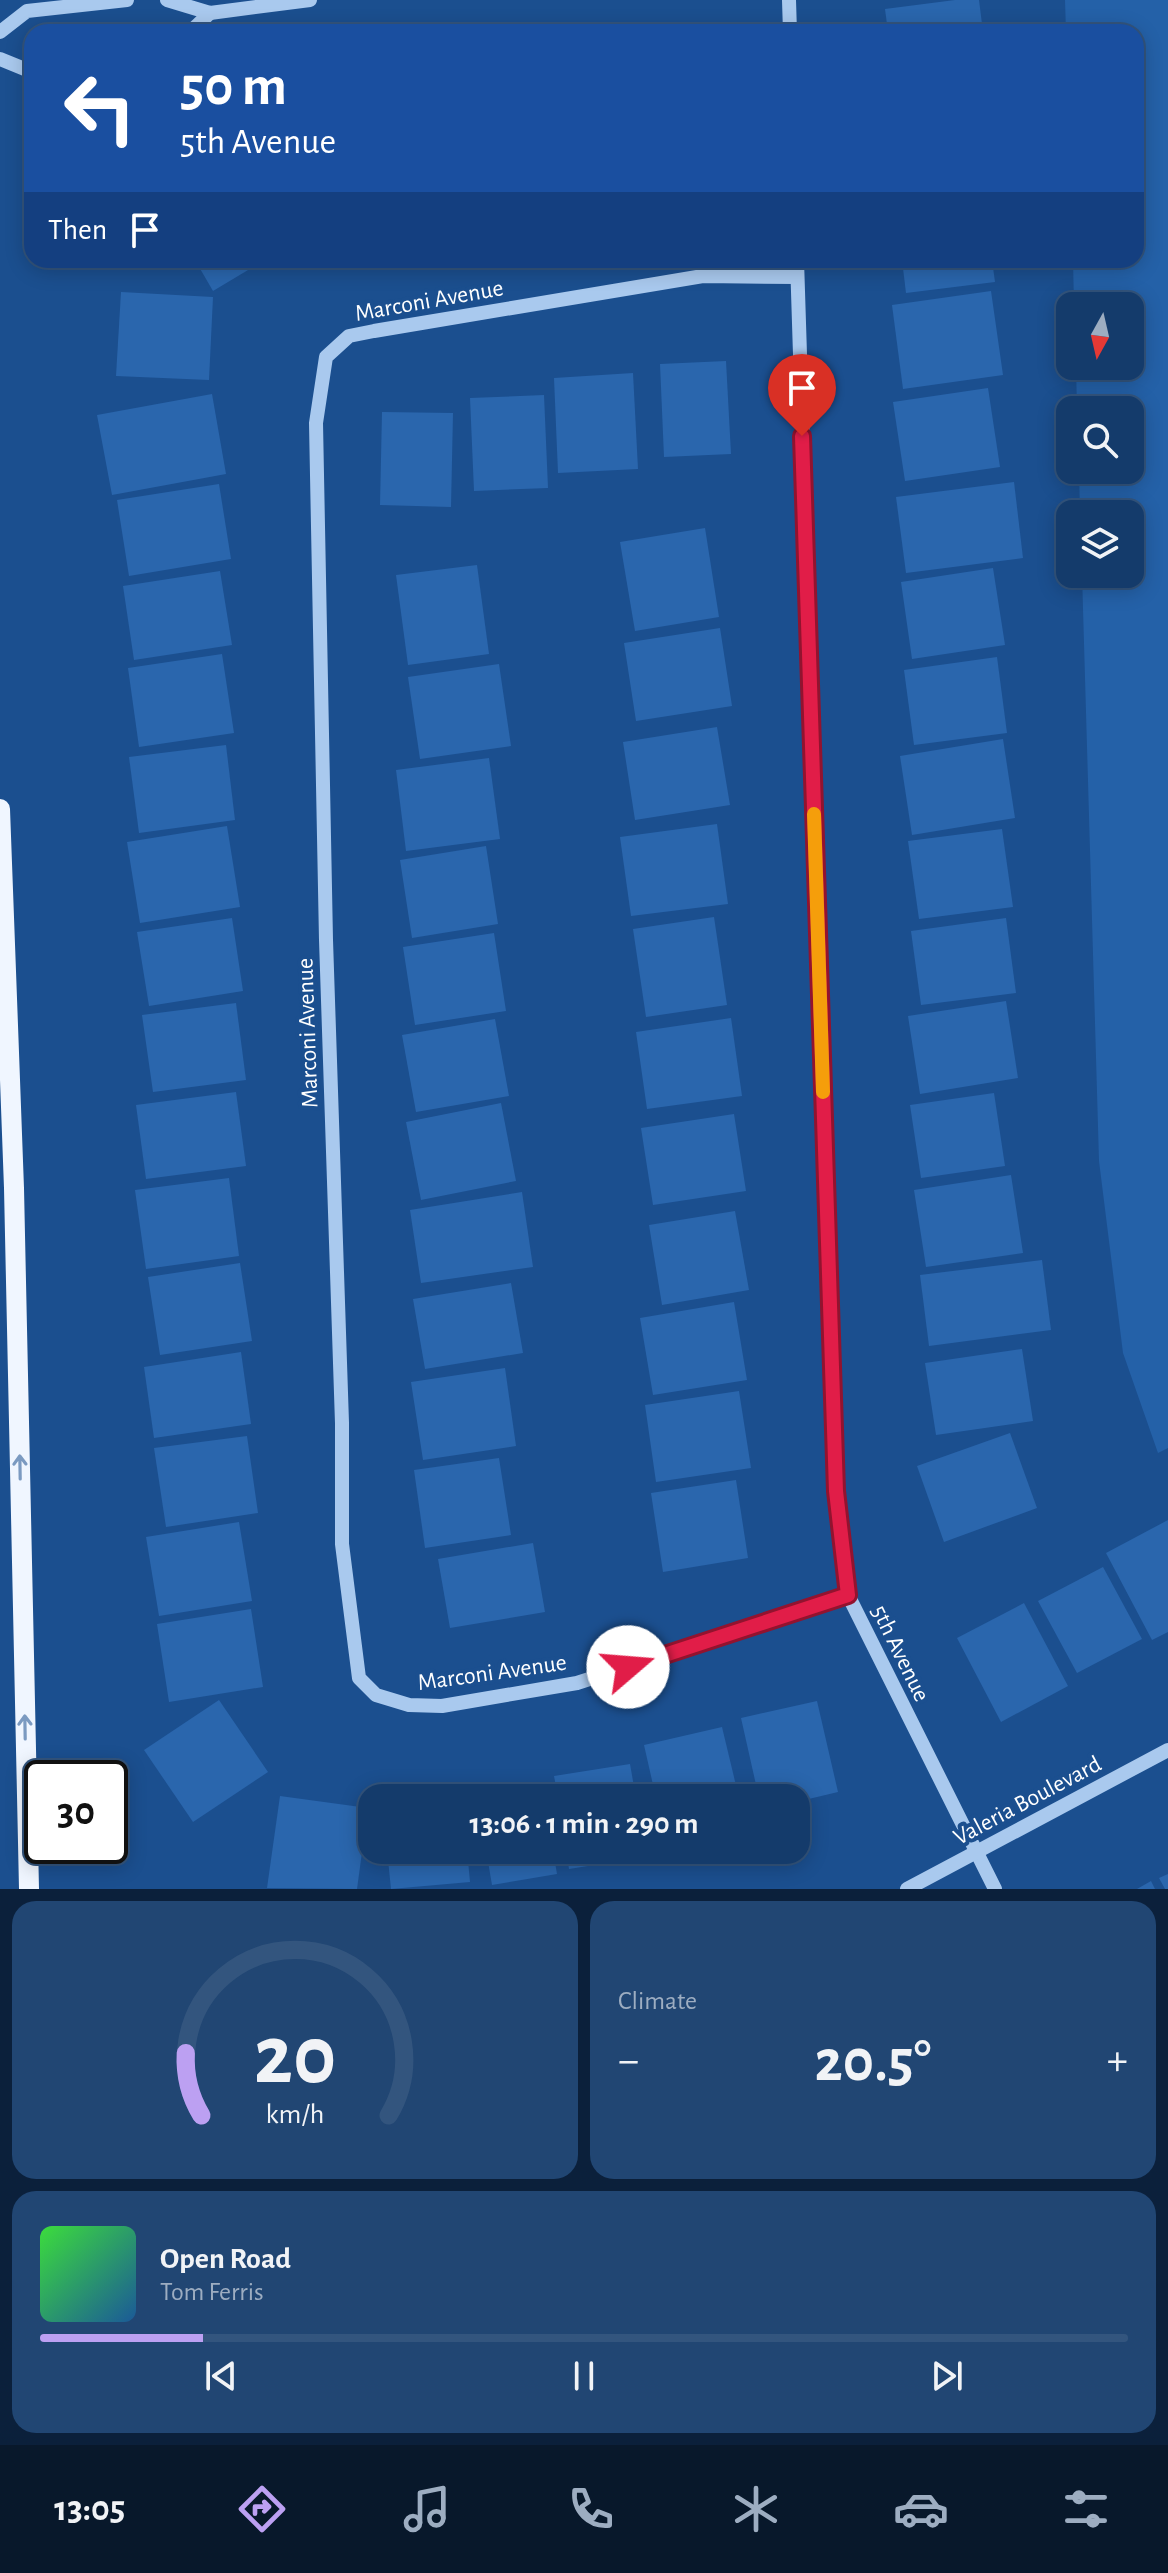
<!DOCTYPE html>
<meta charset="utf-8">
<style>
:root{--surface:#143b6b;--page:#214673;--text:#f1f3f6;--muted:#9dadc1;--line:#33557e;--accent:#bca0f2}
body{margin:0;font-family:"Alegreya Sans",sans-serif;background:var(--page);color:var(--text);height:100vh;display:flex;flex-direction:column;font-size:30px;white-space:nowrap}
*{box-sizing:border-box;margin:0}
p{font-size:26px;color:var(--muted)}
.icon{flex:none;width:44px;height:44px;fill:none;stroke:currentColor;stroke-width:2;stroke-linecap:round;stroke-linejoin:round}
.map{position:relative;height:1889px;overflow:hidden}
.drawer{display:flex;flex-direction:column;gap:12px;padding:12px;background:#0b203b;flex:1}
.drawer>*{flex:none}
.hud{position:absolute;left:24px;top:24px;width:1120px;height:244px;border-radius:24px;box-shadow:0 4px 20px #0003,0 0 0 2px var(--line);background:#1a4fa0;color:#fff;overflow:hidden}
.needle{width:52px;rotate:188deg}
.fabs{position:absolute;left:1056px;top:292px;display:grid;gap:16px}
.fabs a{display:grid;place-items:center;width:88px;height:88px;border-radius:16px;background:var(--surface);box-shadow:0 4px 20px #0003,0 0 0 2px var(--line);font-size:40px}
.speed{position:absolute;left:24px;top:1760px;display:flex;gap:16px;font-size:40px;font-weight:700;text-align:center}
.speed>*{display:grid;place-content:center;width:104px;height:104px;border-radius:50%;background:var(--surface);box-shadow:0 4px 20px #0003,0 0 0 2px var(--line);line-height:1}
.speed .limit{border:4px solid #111;border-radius:12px;background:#fff;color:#111}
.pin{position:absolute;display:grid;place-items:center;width:68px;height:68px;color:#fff;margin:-82px -34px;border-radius:50% 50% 50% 0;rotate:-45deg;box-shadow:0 0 8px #0007}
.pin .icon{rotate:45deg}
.me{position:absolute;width:88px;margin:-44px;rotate:72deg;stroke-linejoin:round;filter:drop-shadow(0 0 6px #0008)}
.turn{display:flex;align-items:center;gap:28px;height:168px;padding:0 24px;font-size:36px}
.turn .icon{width:104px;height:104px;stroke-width:2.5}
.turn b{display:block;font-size:56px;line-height:68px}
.then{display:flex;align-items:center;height:76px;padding:0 24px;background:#0003;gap:16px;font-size:30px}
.big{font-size:60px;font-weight:600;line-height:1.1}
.drawer .widget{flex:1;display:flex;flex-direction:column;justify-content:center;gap:12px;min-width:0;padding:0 28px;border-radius:24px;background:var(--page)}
.drawer .dial{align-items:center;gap:0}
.dial svg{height:208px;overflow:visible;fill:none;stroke:var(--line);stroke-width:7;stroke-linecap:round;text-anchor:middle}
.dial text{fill:var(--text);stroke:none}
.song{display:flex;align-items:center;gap:24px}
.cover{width:96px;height:96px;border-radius:12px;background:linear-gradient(135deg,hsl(120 70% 55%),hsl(210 70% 35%))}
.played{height:8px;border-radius:4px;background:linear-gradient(90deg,var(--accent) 15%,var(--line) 15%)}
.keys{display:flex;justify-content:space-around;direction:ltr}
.heat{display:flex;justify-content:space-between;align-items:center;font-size:44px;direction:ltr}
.drawer .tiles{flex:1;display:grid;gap:12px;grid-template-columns:1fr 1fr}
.widget:last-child{grid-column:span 2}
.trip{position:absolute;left:358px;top:1784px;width:452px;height:80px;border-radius:24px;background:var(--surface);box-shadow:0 4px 20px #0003,0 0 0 2px var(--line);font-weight:600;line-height:80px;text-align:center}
.dock{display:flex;height:128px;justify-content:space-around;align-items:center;background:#08182b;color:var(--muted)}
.dock .icon{width:56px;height:56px}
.dock .on{color:var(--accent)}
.dock b{font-size:36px;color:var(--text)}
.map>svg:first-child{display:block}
.green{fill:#2461a8}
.building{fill:#2a66ad}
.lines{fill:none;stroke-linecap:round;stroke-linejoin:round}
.minor{stroke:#a9c9ee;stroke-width:14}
.major{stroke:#f0f6ff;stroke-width:20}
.oneway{stroke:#7b9ac1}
.route-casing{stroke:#92132f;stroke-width:20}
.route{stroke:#e11d48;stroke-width:14}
.slow{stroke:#f59e0b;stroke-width:14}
.labels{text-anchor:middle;stroke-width:8;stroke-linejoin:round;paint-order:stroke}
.street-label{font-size:24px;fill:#fff;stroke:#1b4f8f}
</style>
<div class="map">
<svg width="1168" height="1889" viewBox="0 0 1168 1889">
<rect width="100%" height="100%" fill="#1b4f8f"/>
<path class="green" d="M 1065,0 L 1168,0 L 1168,1448 L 1158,1453 L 1123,1353 L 1099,1161 L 1082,574 L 1130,574 L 1130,514 L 1080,514 L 1079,470 L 1130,470 L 1130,410 L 1077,410 L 1076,366 L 1130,366 L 1130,306 L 1074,306 L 1073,260 L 1136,260 L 1136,32 L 1066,32 Z"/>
<g class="building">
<path d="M 955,0 L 979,0 L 983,32 L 888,32 L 885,9 Z"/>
<path d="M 195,260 L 265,260 L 213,291 Z"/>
<path d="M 902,260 L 992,260 L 995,282 L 906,293 Z"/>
<path d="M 991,291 L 1003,375 L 903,389 L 892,305 Z"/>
<path d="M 121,292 L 213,297 L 209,380 L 116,376 Z"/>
<path d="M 726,361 L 731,454 L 664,457 L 660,364 Z"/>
<path d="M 633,373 L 638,469 L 558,473 L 554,378 Z"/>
<path d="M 988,388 L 1000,467 L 905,481 L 893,402 Z"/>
<path d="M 212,394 L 226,474 L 112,495 L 97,415 Z"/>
<path d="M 544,395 L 548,488 L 474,491 L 470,398 Z"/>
<path d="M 382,412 L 453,413 L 451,507 L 380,505 Z"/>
<path d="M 1014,482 L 1023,558 L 906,573 L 896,497 Z"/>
<path d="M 219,484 L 231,559 L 129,576 L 117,500 Z"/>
<path d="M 705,528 L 719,617 L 635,631 L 620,542 Z"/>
<path d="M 477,565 L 489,654 L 408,665 L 396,575 Z"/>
<path d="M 993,568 L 1005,645 L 912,659 L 901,582 Z"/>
<path d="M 220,571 L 232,645 L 134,660 L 123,586 Z"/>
<path d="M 720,628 L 732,706 L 636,721 L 624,643 Z"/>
<path d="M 222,654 L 234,733 L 139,747 L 128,668 Z"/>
<path d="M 997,657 L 1007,733 L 914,745 L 904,670 Z"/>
<path d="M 499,664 L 511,746 L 420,759 L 408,677 Z"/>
<path d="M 717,727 L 730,805 L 635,820 L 623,742 Z"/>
<path d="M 1003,739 L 1015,818 L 912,835 L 900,756 Z"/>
<path d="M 226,745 L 235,820 L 139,833 L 129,757 Z"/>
<path d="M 489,758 L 500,839 L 406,851 L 396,770 Z"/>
<path d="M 717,824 L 728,904 L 631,916 L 620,837 Z"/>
<path d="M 227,826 L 240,907 L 140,923 L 127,842 Z"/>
<path d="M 1002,829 L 1013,907 L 919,919 L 908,841 Z"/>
<path d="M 486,846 L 498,924 L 412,938 L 400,860 Z"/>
<path d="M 714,917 L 727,1005 L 646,1017 L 633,929 Z"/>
<path d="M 232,918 L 243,991 L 149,1006 L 137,932 Z"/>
<path d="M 1006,918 L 1016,993 L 921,1005 L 911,931 Z"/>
<path d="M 494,933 L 506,1011 L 415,1025 L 403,947 Z"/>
<path d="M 1006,1001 L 1018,1078 L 920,1094 L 908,1016 Z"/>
<path d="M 236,1003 L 246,1080 L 153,1092 L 142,1015 Z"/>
<path d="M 731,1018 L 742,1096 L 647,1109 L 636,1032 Z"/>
<path d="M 495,1019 L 509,1096 L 416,1112 L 402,1035 Z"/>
<path d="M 236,1092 L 246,1166 L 146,1179 L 136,1105 Z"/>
<path d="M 994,1093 L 1005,1166 L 921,1178 L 910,1105 Z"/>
<path d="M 501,1103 L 516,1181 L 421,1200 L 406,1122 Z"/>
<path d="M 734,1114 L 746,1191 L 653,1205 L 641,1128 Z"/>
<path d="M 1011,1175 L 1023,1253 L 926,1267 L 914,1190 Z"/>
<path d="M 229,1178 L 239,1256 L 146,1269 L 135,1190 Z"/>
<path d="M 522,1192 L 533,1267 L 421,1283 L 410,1210 Z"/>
<path d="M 735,1211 L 749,1290 L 662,1305 L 649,1225 Z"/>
<path d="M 1042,1260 L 1051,1330 L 929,1346 L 920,1275 Z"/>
<path d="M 240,1263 L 252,1341 L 160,1355 L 148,1277 Z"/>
<path d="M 511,1283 L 523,1353 L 425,1369 L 413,1299 Z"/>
<path d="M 734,1302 L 747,1380 L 653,1395 L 640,1318 Z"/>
<path d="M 1022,1349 L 1033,1421 L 936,1435 L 925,1363 Z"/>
<path d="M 241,1352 L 251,1424 L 154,1438 L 144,1367 Z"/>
<path d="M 505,1368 L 516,1446 L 423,1460 L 411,1382 Z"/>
<path d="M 739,1391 L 751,1468 L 656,1482 L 645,1405 Z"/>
<path d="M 1010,1433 L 1037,1508 L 944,1542 L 917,1466 Z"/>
<path d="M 247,1436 L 258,1513 L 166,1527 L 154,1448 Z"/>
<path d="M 499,1458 L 511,1535 L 425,1548 L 414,1470 Z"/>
<path d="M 736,1480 L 748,1558 L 663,1572 L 651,1493 Z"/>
<path d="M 1168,1520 L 1168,1632 L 1152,1640 L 1106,1553 Z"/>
<path d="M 239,1522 L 252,1601 L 159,1616 L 146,1537 Z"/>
<path d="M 533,1543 L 545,1612 L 450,1628 L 438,1559 Z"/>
<path d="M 1103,1567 L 1142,1639 L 1077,1673 L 1038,1601 Z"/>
<path d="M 1024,1603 L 1068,1686 L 1001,1722 L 957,1638 Z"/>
<path d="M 251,1609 L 263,1687 L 169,1702 L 157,1624 Z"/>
<path d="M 219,1700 L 268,1772 L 193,1822 L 144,1750 Z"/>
<path d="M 817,1701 L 838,1792 L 796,1802 L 796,1798 L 759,1798 L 741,1718 Z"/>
<path d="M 722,1727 L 739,1798 L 656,1798 L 644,1745 Z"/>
<path d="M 630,1764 L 636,1798 L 558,1798 L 554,1776 Z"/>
<path d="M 543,1784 L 545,1798 L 477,1798 L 477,1795 Z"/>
<path d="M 461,1788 L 462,1798 L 383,1798 L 383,1796 Z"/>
<path d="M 280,1796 L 368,1808 L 357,1889 L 267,1888 Z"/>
<path d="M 387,1850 L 467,1850 L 470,1882 L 391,1889 Z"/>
<path d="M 486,1850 L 553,1850 L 557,1874 L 492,1885 Z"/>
<path d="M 566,1850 L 644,1850 L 645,1857 L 569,1869 Z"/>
<path d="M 1168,1874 L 1168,1889 L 1165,1889 L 1159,1878 Z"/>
<path d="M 1151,1881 L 1155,1889 L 1137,1889 Z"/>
</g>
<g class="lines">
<g class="minor">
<path d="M 167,0 L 210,13 L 310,0"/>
<path d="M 789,0 L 790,32"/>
<path d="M 0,32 L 27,11 L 127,0"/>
<path d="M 190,32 L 210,13"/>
<path d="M 0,59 L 32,72"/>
<path d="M 797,260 L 836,1491 L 848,1595 L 995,1889"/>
<path d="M 797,277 L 703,276 L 374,331 L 349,336 L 326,357 L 316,423 L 326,940 L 342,1423 L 342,1544 L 359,1678 L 376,1695 L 409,1705 L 442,1706 L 577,1683 L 848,1595"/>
<path d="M 907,1889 L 1168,1750"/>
</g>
<path class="major" d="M 0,809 L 14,1188 L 29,1889"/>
</g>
<defs><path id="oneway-shaft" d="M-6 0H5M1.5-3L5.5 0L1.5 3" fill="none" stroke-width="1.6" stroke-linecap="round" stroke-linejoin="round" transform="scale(2)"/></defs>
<g class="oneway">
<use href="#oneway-shaft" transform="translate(20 1467) rotate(-91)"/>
<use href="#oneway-shaft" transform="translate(25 1727) rotate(-91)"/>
</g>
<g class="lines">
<defs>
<path id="route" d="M 628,1667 L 848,1595 L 836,1491 L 802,436"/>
</defs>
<use href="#route" class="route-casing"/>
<use href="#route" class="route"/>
<path class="slow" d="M 814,814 L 823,1092"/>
</g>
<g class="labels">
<g class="street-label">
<text transform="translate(429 300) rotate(-10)" y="8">Marconi Avenue</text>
<text transform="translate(307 1033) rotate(-92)" y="8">Marconi Avenue</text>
<text transform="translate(901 1653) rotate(64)" y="8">5th Avenue</text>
<text transform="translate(492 1672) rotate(-8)" y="8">Marconi Avenue</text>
<text transform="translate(1027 1800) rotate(-28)" y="8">Valeria Boulevard</text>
</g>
</g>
</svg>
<div class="fabs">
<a><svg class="needle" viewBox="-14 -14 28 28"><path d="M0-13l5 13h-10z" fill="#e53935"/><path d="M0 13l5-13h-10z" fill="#9dadc1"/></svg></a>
<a><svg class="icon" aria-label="search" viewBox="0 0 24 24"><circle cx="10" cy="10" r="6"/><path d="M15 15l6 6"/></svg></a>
<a><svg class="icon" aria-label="layers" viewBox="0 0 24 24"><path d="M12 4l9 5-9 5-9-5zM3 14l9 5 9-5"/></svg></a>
</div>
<div class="speed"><div class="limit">30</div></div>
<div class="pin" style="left:802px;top:436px;background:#d93025"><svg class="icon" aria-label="arrive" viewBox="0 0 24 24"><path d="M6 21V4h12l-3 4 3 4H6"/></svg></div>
<svg class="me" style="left:628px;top:1667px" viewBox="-20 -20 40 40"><circle r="19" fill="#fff"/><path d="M0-13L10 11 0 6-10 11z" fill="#e11d48"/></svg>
<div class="trip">13:06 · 1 min · 290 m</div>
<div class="hud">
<div class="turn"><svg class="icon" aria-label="left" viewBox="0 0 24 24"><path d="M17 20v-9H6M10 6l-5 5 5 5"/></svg><div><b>50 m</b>5th Avenue</div></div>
<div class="then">Then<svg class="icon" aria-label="arrive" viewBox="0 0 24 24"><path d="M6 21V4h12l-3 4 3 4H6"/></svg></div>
</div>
</div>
<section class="drawer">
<div class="tiles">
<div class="widget dial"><svg viewBox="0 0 100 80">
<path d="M14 69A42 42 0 1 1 86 69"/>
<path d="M14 69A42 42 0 0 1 8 45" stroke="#bca0f2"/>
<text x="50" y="56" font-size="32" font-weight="700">20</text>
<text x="50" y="72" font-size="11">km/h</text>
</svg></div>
<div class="widget"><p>Climate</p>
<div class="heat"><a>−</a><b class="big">20.5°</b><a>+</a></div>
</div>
<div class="widget">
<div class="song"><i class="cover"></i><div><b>Open Road</b><p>Tom Ferris</p></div></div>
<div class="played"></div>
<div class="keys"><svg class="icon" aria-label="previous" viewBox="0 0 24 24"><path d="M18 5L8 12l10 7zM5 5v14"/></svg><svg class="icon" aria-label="pause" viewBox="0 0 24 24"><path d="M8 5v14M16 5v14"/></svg><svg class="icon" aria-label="next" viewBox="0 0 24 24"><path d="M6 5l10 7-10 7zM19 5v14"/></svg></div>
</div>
</div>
</section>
<nav class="dock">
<b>13:05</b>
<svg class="icon on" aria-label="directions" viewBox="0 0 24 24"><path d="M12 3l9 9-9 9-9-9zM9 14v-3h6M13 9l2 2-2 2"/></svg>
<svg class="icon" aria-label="music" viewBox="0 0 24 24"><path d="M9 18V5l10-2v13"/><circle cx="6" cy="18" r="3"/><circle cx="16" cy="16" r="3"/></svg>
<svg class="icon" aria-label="phone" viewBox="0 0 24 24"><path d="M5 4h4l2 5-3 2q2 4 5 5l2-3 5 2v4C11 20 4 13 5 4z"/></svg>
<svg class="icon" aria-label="climate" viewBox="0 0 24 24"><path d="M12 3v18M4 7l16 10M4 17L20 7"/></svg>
<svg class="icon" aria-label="car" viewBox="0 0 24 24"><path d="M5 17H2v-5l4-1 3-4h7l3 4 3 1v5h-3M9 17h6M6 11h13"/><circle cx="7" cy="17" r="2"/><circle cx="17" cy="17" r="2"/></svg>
<svg class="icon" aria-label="filters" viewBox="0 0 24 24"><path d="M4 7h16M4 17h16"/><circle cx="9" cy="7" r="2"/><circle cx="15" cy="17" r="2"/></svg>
</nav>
